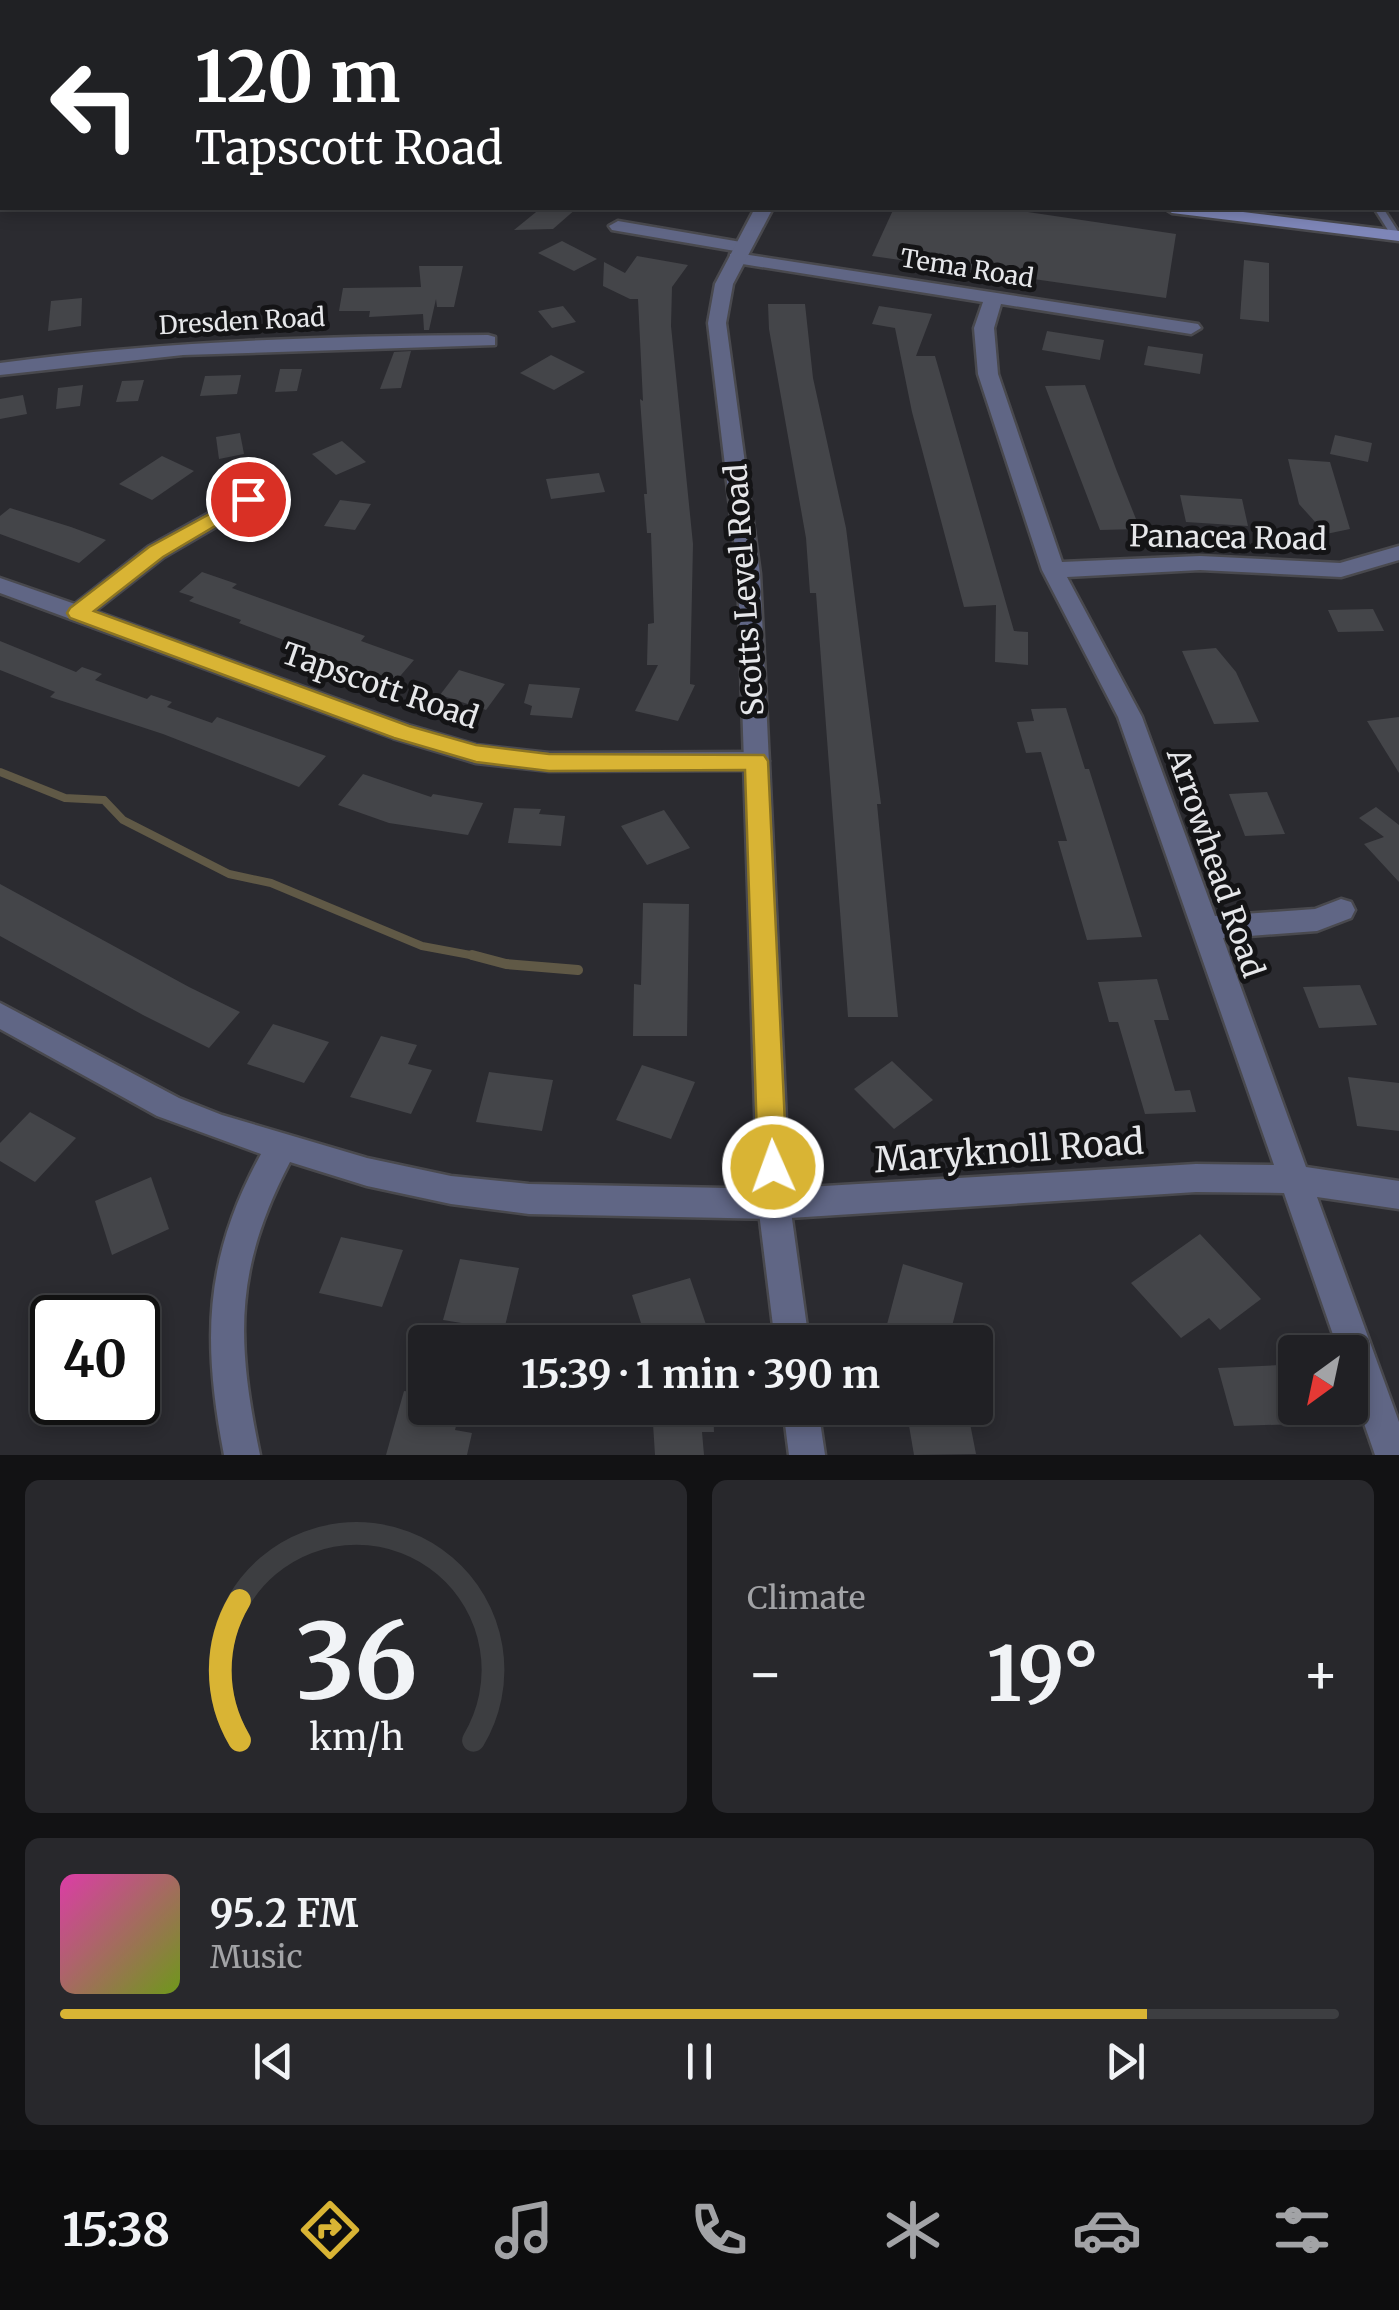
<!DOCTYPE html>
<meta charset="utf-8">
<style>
:root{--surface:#202024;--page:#28282c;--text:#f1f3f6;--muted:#a2a3a6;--line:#3d3e41;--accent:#d9b434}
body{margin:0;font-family:Merriweather,serif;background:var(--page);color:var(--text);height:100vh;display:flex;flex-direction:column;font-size:38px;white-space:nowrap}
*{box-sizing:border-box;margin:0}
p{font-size:32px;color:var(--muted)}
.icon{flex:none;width:55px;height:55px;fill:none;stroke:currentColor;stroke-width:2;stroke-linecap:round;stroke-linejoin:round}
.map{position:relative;height:1455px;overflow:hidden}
.sheet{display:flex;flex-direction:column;gap:25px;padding:25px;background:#121214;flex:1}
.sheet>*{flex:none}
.hud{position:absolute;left:0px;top:0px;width:1400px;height:210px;box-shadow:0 5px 15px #0003,0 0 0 2px var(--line);background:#202124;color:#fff;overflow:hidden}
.needle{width:65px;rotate:213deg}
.fabs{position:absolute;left:1278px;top:1335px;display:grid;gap:20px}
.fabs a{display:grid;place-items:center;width:90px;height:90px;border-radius:10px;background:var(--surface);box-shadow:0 5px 15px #0003,0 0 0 2px var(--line);font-size:50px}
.speed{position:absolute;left:30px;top:1295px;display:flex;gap:20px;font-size:50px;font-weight:700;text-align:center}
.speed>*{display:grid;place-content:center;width:130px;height:130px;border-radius:50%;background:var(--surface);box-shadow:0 5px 15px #0003,0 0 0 2px var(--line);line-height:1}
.speed .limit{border:5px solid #111;border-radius:15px;background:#fff;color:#111}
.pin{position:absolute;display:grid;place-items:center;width:85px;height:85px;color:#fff;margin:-42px;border:5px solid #fff;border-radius:50%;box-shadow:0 2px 10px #0007}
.me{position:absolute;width:110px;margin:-55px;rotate:358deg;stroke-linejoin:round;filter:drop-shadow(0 0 8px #0008)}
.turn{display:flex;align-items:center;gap:35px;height:210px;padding:0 30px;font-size:45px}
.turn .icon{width:130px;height:130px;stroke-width:2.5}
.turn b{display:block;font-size:70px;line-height:85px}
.big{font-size:75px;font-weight:700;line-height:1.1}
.sheet .card{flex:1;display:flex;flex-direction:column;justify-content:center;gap:15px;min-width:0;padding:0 35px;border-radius:15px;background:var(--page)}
.sheet .dial{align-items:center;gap:0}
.dial svg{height:260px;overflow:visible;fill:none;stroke:var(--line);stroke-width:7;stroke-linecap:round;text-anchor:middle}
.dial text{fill:var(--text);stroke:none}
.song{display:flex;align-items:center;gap:30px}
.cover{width:120px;height:120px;border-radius:15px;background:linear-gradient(135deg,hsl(320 70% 55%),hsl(80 70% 35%))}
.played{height:10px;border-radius:5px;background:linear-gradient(90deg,var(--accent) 85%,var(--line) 85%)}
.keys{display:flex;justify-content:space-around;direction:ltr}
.heat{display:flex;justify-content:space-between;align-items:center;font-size:55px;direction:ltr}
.sheet .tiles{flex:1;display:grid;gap:25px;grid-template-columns:1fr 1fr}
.card:last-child{grid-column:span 2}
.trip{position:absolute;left:408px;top:1325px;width:585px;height:100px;border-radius:10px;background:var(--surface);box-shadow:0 5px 15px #0003,0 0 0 2px var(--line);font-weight:700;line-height:100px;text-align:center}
.dock{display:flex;height:160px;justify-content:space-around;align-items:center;background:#0d0d0e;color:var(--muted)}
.dock .icon{width:70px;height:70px}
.dock .on{color:var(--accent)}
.dock b{font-size:45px;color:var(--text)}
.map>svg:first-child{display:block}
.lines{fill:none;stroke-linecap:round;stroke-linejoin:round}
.stream-far1{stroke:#605946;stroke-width:8}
.stream{stroke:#605946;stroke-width:10}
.building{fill:#444549}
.service-casing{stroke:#49494e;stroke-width:5}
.minor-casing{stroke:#49494e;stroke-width:5}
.tertiary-casing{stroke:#49494e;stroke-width:5}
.secondary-casing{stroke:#49494e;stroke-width:5}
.service{fill:#606685;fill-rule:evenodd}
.minor{fill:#606685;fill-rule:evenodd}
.tertiary{fill:#606685;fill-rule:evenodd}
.secondary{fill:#7e86b8;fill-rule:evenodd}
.route{fill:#d9b434;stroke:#8d7522;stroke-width:2.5}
.labels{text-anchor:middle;stroke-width:10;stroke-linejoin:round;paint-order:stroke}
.far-street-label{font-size:25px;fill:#e6e7ea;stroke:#141416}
.street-label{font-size:30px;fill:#e6e7ea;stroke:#141416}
.near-street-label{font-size:35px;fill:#e6e7ea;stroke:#141416}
</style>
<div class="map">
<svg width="1399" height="1455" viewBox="0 0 1399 1455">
<rect width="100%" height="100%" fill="#2b2b30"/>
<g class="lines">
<path class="stream-far1" d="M 0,772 L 65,798 L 104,800 L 123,820 L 229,874 L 271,883 L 422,946 L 481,957"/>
<path class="stream" d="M 472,955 L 506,964 L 578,970"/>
</g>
<g class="building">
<path d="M 541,208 L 577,208 L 553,229 L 514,230 Z"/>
<path d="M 894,208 L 1001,208 L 1176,234 L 1166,298 L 872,256 Z"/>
<path d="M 562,241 L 597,259 L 574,271 L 538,253 Z"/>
<path d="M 637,256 L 688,265 L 672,287 L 671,326 L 693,544 L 690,684 L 695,685 L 678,721 L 635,711 L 658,665 L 647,665 L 648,624 L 654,623 L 651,533 L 647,533 L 644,494 L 647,494 L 640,399 L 643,401 L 638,299 L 630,299 L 603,286 L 604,262 L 625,273 Z"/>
<path d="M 1244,260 L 1269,263 L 1269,322 L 1240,319 Z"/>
<path d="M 419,266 L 463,266 L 454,307 L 437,307 L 436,299 L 429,330 L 424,330 L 423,314 L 369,317 L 370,311 L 339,311 L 343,288 L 421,287 Z"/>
<path d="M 82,298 L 81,326 L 48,331 L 51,301 Z"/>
<path d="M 768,304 L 805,304 L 813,378 L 846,528 L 881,804 L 877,804 L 898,1017 L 848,1017 L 816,593 L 810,593 L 806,538 L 769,329 Z"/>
<path d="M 563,306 L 576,322 L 552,328 L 538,311 Z"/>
<path d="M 879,306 L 932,314 L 916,356 L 935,356 L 1014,631 L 1028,632 L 1028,665 L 995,662 L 996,605 L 964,607 L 912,412 L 895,328 L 872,324 Z"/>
<path d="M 1047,331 L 1104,340 L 1100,360 L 1042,350 Z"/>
<path d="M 1148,346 L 1203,354 L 1200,374 L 1144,365 Z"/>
<path d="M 411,351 L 401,388 L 380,389 L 394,352 Z"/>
<path d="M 551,355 L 585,372 L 554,390 L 520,373 Z"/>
<path d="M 280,369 L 302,369 L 297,391 L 275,392 Z"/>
<path d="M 241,375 L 237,394 L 200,396 L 205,376 Z"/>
<path d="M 144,380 L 138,401 L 116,402 L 122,381 Z"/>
<path d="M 83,385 L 80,406 L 56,409 L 58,388 Z"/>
<path d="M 1085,385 L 1116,469 L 1140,529 L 1100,530 L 1045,386 Z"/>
<path d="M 23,395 L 27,414 L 0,419 L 0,399 Z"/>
<path d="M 240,433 L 244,454 L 219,459 L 216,437 Z"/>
<path d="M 1335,435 L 1372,443 L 1368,462 L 1330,454 Z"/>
<path d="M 342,441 L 366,462 L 336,475 L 312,454 Z"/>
<path d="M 162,456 L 194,471 L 152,500 L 119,484 Z"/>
<path d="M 1288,459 L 1330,462 L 1350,529 L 1326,534 L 1299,504 Z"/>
<path d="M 599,473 L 605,492 L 551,499 L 546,479 Z"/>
<path d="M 1180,495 L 1242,499 L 1248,526 L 1186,522 Z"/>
<path d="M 340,500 L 371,504 L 355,530 L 324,526 Z"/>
<path d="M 10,508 L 71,527 L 106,540 L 79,563 L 0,534 L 0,516 Z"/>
<path d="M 202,572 L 237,584 L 232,588 L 365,636 L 361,641 L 414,660 L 395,682 L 239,623 L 241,620 L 189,601 L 194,597 L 179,592 Z"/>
<path d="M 1373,609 L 1384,631 L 1338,632 L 1328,610 Z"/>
<path d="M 0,641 L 76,672 L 82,667 L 102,674 L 95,680 L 147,699 L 151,695 L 172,702 L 167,707 L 212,723 L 217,717 L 326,756 L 299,787 L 163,734 L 50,697 L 55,692 L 0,670 Z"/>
<path d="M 1216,648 L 1236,672 L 1259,722 L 1214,724 L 1182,651 Z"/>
<path d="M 459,670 L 505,684 L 486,710 L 440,695 Z"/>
<path d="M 529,684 L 580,688 L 572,718 L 530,715 L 532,706 L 524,703 Z"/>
<path d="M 1066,708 L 1085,769 L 1089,769 L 1142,937 L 1087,940 L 1058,841 L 1067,841 L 1041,752 L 1026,753 L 1017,722 L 1034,721 L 1031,709 Z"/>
<path d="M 1399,717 L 1399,773 L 1367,721 Z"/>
<path d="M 363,774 L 431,797 L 433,794 L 483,803 L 468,835 L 389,823 L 338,805 Z"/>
<path d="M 1267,792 L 1285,834 L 1245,836 L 1229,794 Z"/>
<path d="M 1376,807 L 1399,825 L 1399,882 L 1364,844 L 1384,837 L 1359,818 Z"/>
<path d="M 514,808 L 541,809 L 539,814 L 565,816 L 561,846 L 508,843 Z"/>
<path d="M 664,810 L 690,848 L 647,865 L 621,826 Z"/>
<path d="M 0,884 L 189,987 L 240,1012 L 209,1048 L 143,1015 L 0,936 Z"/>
<path d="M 643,903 L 689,904 L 687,1036 L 633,1036 L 634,984 L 641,985 Z"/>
<path d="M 1157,979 L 1169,1020 L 1154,1020 L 1175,1091 L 1190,1090 L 1196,1112 L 1145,1114 L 1118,1022 L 1109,1022 L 1098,982 Z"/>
<path d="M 1360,985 L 1377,1025 L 1319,1028 L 1303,987 Z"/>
<path d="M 273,1024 L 329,1042 L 304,1083 L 247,1064 Z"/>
<path d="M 381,1036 L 417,1045 L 408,1064 L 432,1070 L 411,1114 L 350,1097 Z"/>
<path d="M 892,1061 L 933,1100 L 894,1129 L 854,1089 Z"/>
<path d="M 642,1065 L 695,1082 L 671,1139 L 616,1120 Z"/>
<path d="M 489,1072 L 553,1080 L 542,1131 L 476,1122 Z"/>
<path d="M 1348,1077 L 1399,1083 L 1399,1131 L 1357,1126 Z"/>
<path d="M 30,1112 L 76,1138 L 35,1182 L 0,1161 L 0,1143 Z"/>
<path d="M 151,1177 L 169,1229 L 112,1255 L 95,1201 Z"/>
<path d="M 1200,1234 L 1261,1299 L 1220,1330 L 1209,1318 L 1181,1338 L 1131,1283 Z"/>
<path d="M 341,1237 L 403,1250 L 382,1307 L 319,1293 Z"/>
<path d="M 460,1259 L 519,1268 L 504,1330 L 443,1320 Z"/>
<path d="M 903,1264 L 963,1283 L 948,1342 L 917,1342 L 885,1332 Z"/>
<path d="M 690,1278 L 712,1342 L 647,1342 L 632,1295 Z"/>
<path d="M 1280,1365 L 1298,1424 L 1234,1426 L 1218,1368 Z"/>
<path d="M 404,1391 L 425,1394 L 425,1408 L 461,1408 L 455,1430 L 472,1433 L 467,1455 L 386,1455 Z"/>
<path d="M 652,1408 L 713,1408 L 714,1432 L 702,1432 L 704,1455 L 655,1455 Z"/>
<path d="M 906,1408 L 967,1408 L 976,1454 L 914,1455 Z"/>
</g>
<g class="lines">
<defs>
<g id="service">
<path d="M 1398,164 L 1399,165 L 1399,171 L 1398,170 Z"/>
<path d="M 1374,208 L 1383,208 L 1399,233 L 1399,238 L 1393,238 Z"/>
</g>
<g id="minor">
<path d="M 981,0 L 998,0 L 999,2 L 983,2 Z"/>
<rect x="1142" y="0" width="14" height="2"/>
<path d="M 618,221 L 741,242 L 750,247 L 741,252 L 612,230 L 609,226 Z"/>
<path d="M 736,253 L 1198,324 L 1201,328 L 1191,334 L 1001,304 L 994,328 L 998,374 L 1062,562 L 1200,556 L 1340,563 L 1399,546 L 1399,560 L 1341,577 L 1200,570 L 1067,577 L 1142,717 L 1215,916 L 1315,909 L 1341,899 L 1351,902 L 1355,910 L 1351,918 L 1317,931 L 1223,938 L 1306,1167 L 1399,1181 L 1399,1209 L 1317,1197 L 1399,1422 L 1399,1455 L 1375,1455 L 1350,1383 L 1350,1352 L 1339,1352 L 1284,1193 L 1196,1192 L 774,1219 L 529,1214 L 451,1204 L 367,1186 L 290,1162 C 234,1269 236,1340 260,1455 L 224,1455 C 202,1340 204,1258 261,1154 L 157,1116 L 0,1029 L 0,1003 L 179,1098 L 222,1115 L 367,1158 L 451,1176 L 529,1184 L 774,1189 L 1196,1164 L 1274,1165 L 1118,717 L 1042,570 L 978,374 L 974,328 L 983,302 L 730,262 L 730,254 Z"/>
<path d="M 488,335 L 495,337 L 495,345 L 183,355 L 0,375 L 0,363 C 162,341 324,336 488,335 Z"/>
<path d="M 247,492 L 255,494 L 258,499 L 255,504 L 164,557 L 95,611 L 411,726 L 476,745 L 549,753 L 756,752 L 765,754 L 769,761 L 765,768 L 756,770 L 549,771 L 476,763 L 393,738 L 0,593 L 0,578 L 75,604 L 148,547 Z"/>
</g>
<g id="tertiary">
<path d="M 755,208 L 773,208 L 733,284 L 726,323 L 760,574 L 790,1204 L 809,1342 L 775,1342 L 758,1204 L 738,574 L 708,323 L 715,284 Z"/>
<path d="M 783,1408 L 818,1408 L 825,1455 L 789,1455 Z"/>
</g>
<g id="secondary">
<path d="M 719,0 L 734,0 L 735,2 L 721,2 Z"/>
<rect x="0" y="184" width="2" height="10"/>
<path d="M 1164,208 L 1210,208 L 1399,231 L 1399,241 L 1172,213 Z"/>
</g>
</defs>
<use href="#service" class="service-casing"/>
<use href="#minor" class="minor-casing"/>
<use href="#tertiary" class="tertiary-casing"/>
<use href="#secondary" class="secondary-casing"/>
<use href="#service" class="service"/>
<use href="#minor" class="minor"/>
<use href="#tertiary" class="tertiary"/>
<use href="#secondary" class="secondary"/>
</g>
<path class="route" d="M 248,493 L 254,495 L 254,503 L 163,557 L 94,611 L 409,726 L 476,745 L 549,754 L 764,755 L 768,761 L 787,1167 L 783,1176 L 773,1180 L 763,1176 L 758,1167 L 745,770 L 549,771 L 476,762 L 394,738 L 70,618 L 67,613 L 70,608 L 149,547 Z"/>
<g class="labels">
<g class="far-street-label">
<text transform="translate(967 268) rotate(9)" y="9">Tema Road</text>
<text transform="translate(242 321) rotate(-3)" y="9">Dresden Road</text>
</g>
<g class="street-label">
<text transform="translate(1228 538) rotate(1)" y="10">Panacea Road</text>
<text transform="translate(745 590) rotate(-94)" y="10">Scotts Level Road</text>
<text transform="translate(380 686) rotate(19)" y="10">Tapscott Road</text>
<text transform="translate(1215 863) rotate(71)" y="10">Arrowhead Road</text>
</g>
<g class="near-street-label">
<text transform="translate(1009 1151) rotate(-4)" y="12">Maryknoll Road</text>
</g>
</g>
</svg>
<div class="fabs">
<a><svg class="needle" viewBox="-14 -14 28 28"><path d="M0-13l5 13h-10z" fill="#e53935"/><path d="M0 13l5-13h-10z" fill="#a2a3a6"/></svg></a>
</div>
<div class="speed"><div class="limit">40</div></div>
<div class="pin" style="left:248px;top:499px;background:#d93025"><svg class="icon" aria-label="arrive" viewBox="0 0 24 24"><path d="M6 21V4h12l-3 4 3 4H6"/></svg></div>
<svg class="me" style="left:773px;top:1167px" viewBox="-20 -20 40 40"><circle r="17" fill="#d9b434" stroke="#fff" stroke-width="3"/><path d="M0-11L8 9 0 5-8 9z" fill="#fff"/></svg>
<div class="trip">15:39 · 1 min · 390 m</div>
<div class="hud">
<div class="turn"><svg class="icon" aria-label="left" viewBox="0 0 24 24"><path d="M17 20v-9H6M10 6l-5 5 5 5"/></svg><div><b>120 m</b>Tapscott Road</div></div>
</div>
</div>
<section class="sheet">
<div class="tiles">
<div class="card dial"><svg viewBox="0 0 100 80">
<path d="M14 69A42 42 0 1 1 86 69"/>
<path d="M14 69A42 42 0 0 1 14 26" stroke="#d9b434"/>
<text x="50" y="56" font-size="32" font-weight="700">36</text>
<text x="50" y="72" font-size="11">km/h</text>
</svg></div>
<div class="card"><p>Climate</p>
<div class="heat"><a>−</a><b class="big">19°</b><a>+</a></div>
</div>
<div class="card">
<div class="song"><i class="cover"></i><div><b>95.2 FM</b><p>Music</p></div></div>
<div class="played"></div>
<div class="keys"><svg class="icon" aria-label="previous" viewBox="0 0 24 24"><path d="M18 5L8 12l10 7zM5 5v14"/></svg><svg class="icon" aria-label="pause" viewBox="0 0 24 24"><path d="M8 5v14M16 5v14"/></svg><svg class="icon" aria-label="next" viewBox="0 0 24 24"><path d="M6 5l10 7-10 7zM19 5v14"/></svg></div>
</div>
</div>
</section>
<nav class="dock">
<b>15:38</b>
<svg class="icon on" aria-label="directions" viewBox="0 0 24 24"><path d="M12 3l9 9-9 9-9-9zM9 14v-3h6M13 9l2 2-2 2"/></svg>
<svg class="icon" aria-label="music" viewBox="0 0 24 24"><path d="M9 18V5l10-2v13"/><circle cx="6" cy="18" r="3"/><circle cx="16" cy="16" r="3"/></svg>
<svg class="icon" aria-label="phone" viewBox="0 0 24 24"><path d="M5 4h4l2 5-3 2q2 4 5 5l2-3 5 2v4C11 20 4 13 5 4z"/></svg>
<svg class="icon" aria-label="climate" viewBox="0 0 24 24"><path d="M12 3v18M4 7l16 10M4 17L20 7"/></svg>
<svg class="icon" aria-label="car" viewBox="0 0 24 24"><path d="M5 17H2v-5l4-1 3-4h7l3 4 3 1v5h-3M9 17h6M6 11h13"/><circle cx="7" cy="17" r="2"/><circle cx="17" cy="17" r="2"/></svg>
<svg class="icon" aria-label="filters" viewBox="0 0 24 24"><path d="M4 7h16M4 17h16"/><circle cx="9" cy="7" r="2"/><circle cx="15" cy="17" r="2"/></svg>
</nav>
